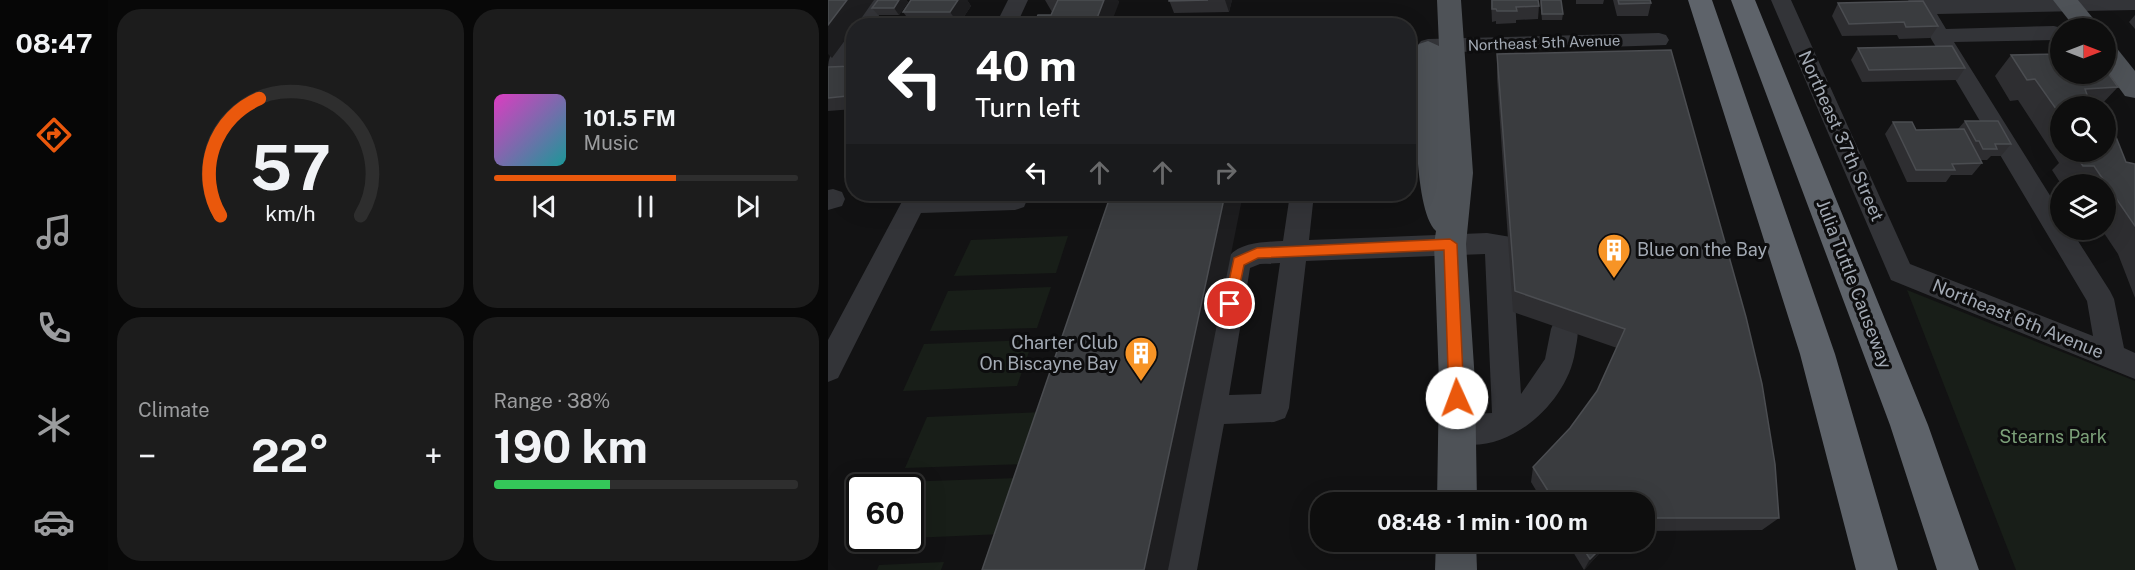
<!DOCTYPE html>
<meta charset="utf-8">
<style>
:root{--surface:#0e0e0e;--page:#1c1c1c;--text:#f1f3f6;--muted:#9b9c9e;--line:#2e2e2e;--accent:#ea580c}
body{margin:0;font-family:"Public Sans",sans-serif;background:var(--page);color:var(--text);height:100vh;display:flex;flex-direction:column;font-size:22px;white-space:nowrap}
*{box-sizing:border-box;margin:0}
p{font-size:20px;color:var(--muted)}
.icon{flex:none;width:33px;height:33px;fill:none;stroke:currentColor;stroke-width:2;stroke-linecap:round;stroke-linejoin:round}
.map{position:relative;flex:1;overflow:hidden}
.sheet{display:flex;flex-direction:column;gap:9px;padding:9px;background:#080808;width:720px}
.sheet>*{flex:none}
.top-card{position:absolute;left:18px;top:18px;width:570px;height:183px;border-radius:24px;box-shadow:0 6px 24px #0002,0 0 0 2px var(--line);background:#202124;color:#fff;overflow:hidden}
.needle{width:39px;rotate:90deg}
.controls{position:absolute;left:1222px;top:18px;display:grid;gap:12px}
.controls a{display:grid;place-items:center;width:66px;height:66px;border-radius:50%;background:var(--surface);box-shadow:0 6px 24px #0002,0 0 0 2px var(--line);font-size:30px}
.speed{position:absolute;left:18px;top:474px;display:flex;gap:12px;font-size:30px;font-weight:700;text-align:center}
.speed>*{display:grid;place-content:center;width:78px;height:78px;border-radius:50%;background:var(--surface);box-shadow:0 6px 24px #0002,0 0 0 2px var(--line);line-height:1}
.speed .limit{border:3px solid #111;border-radius:9px;background:#fff;color:#111}
.pin{position:absolute;display:grid;place-items:center;width:51px;height:51px;color:#fff;margin:-26px;border:3px solid #fff;border-radius:50%;box-shadow:0 2px 6px #0007}
.me{position:absolute;width:66px;margin:-33px;rotate:358deg;stroke-linejoin:round;filter:drop-shadow(0 0 4px #0008)}
.turn{display:flex;align-items:center;gap:21px;height:126px;padding:0 30px;font-size:27px}
.turn .icon{width:78px;height:78px;stroke-width:2.5}
.turn b{display:block;font-size:42px;line-height:51px}
.lanes{display:flex;align-items:center;height:57px;padding:0 30px;background:#0003;justify-content:center;gap:30px;direction:ltr}
.lanes .off{opacity:.35}
.big{font-size:45px;font-weight:700;line-height:1.1}
.sheet .tile{flex:1;display:flex;flex-direction:column;justify-content:center;gap:9px;min-width:0;padding:0 21px;border-radius:24px;background:var(--page)}
.sheet .dial{align-items:center;gap:0}
.dial svg{height:156px;overflow:visible;fill:none;stroke:var(--line);stroke-width:7;stroke-linecap:round;text-anchor:middle}
.dial text{fill:var(--text);stroke:none}
.song{display:flex;align-items:center;gap:18px}
.cover{width:72px;height:72px;border-radius:9px;background:linear-gradient(135deg,hsl(310 70% 55%),hsl(180 70% 35%))}
.played{height:6px;border-radius:3px;background:linear-gradient(90deg,var(--accent) 60%,var(--line) 60%)}
.keys{display:flex;justify-content:space-around;direction:ltr}
.heat{display:flex;justify-content:space-between;align-items:center;font-size:33px;direction:ltr}
.charge{height:9px;border-radius:4px;background:linear-gradient(90deg,#34c759 38%,var(--line) 0)}
.sheet .tiles{flex:1;display:grid;gap:9px;grid-template-columns:repeat(2,1fr)}
.trip{position:absolute;left:482px;top:492px;width:345px;height:60px;border-radius:24px;background:var(--surface);box-shadow:0 6px 24px #0002,0 0 0 2px var(--line);font-weight:700;line-height:60px;text-align:center}
main{display:flex;flex:1;min-height:0}
.menu{display:flex;flex-direction:column;width:108px;justify-content:space-around;align-items:center;background:#060606;color:var(--muted)}
.menu .icon{width:42px;height:42px}
.menu .current{color:var(--accent)}
.menu b{font-size:27px;color:var(--text)}
.map>svg:first-child{display:block}
.green{fill:#181e18}
.lines{fill:none;stroke-linecap:round;stroke-linejoin:round}
.minor{fill:#333438;fill-rule:evenodd}
.major{fill:#4e5257;fill-rule:evenodd}
.highway{fill:#5e636a;fill-rule:evenodd}
.wall{fill:#2e2e31}
.shaded-wall{fill:#1d1d1f}
.building{fill:#3a3c3f;stroke:#4b4d51;stroke-width:1.5}
.route{fill:#ea580c;stroke:#983908;stroke-width:1.5}
.labels{text-anchor:middle;stroke-width:6;stroke-linejoin:round;paint-order:stroke}
.far-street-label{font-size:15px;fill:#a3aab4;stroke:#0d0d0e}
.street-label{font-size:18px;fill:#a3aab4;stroke:#0d0d0e}
.poi-label{font-size:18px;fill:#a3aab4;stroke:#0d0d0e;text-anchor:start}
.park-label{font-size:18px;fill:#7ca079;stroke:#0d0d0e}
</style>
<main>
<nav class="menu">
<b>08:47</b>
<svg class="icon current" aria-label="directions" viewBox="0 0 24 24"><path d="M12 3l9 9-9 9-9-9zM9 14v-3h6M13 9l2 2-2 2"/></svg>
<svg class="icon" aria-label="music" viewBox="0 0 24 24"><path d="M9 18V5l10-2v13"/><circle cx="6" cy="18" r="3"/><circle cx="16" cy="16" r="3"/></svg>
<svg class="icon" aria-label="phone" viewBox="0 0 24 24"><path d="M5 4h4l2 5-3 2q2 4 5 5l2-3 5 2v4C11 20 4 13 5 4z"/></svg>
<svg class="icon" aria-label="climate" viewBox="0 0 24 24"><path d="M12 3v18M4 7l16 10M4 17L20 7"/></svg>
<svg class="icon" aria-label="car" viewBox="0 0 24 24"><path d="M5 17H2v-5l4-1 3-4h7l3 4 3 1v5h-3M9 17h6M6 11h13"/><circle cx="7" cy="17" r="2"/><circle cx="17" cy="17" r="2"/></svg>
</nav>
<section class="sheet">
<div class="tiles">
<div class="tile dial"><svg viewBox="0 0 100 80">
<path d="M14 69A42 42 0 1 1 86 69"/>
<path d="M14 69A42 42 0 0 1 34 9" stroke="#ea580c"/>
<text x="50" y="56" font-size="32" font-weight="700">57</text>
<text x="50" y="72" font-size="11">km/h</text>
</svg></div>
<div class="tile">
<div class="song"><i class="cover"></i><div><b>101.5 FM</b><p>Music</p></div></div>
<div class="played"></div>
<div class="keys"><svg class="icon" aria-label="previous" viewBox="0 0 24 24"><path d="M18 5L8 12l10 7zM5 5v14"/></svg><svg class="icon" aria-label="pause" viewBox="0 0 24 24"><path d="M8 5v14M16 5v14"/></svg><svg class="icon" aria-label="next" viewBox="0 0 24 24"><path d="M6 5l10 7-10 7zM19 5v14"/></svg></div>
</div>
<div class="tile"><p>Climate</p>
<div class="heat"><a>−</a><b class="big">22°</b><a>+</a></div>
</div>
<div class="tile"><p>Range · 38%</p><b class="big">190 km</b><div class="charge"></div></div>
</div>
</section>
<div class="map">
<svg width="1307" height="570" viewBox="0 0 1307 570">
<rect width="100%" height="100%" fill="#121213"/>
<g class="green">
<path d="M 240,236 L 228,273 L 126,276 L 143,240 Z"/>
<path d="M 223,287 L 209,328 L 102,331 L 120,291 Z"/>
<path d="M 1079,290 L 1307,381 L 1307,570 L 1188,570 Z"/>
<path d="M 205,340 L 189,386 L 75,391 L 96,344 Z"/>
<path d="M 214,412 L 197,464 L 77,468 L 99,417 Z"/>
<path d="M 193,478 L 175,534 L 83,538 L 82,488 L 69,488 L 71,482 Z"/>
<path d="M 116,562 L 113,570 L 49,570 L 51,565 Z"/>
</g>
<g class="lines">
<g class="minor">
<path d="M 41,0 L 61,0 L 44,26 L 26,26 L 26,30 L 23,26 Z"/>
<path d="M 180,0 L 200,0 L 188,26 L 167,26 Z"/>
<path d="M 943,0 L 963,0 L 1082,264 L 1265,336 L 1259,301 L 1080,0 L 1307,0 L 1307,10 L 1109,14 L 1118,29 L 1226,26 L 1233,28 L 1233,38 L 1226,40 L 1126,42 L 1233,213 L 1233,230 L 1243,230 L 1282,291 L 1286,299 L 1296,348 L 1307,353 L 1307,379 L 1063,280 Z"/>
<path d="M 26,30 C 26,48 24,74 0,67 C 0,54 13,34 26,30 Z"/>
<path d="M 831,33 L 838,35 L 841,40 L 838,45 L 600,53 L 593,51 L 589,46 L 593,41 L 600,39 Z"/>
<path d="M 5,189 L 14,192 L 17,199 L 14,206 L 0,210 L 0,190 Z"/>
<path d="M 78,194 L 196,194 L 199,200 L 196,207 L 187,210 L 93,213 L 10,378 L 0,382 L 0,340 Z"/>
<path d="M 462,194 L 486,194 L 481,240 L 659,233 L 689,238 L 693,245 L 689,252 L 684,254 L 693,394 L 717,359 L 723,329 L 727,320 L 737,317 L 747,320 C 752,331 749,340 747,352 C 739,405 674,462 619,440 L 615,430 L 619,420 L 630,415 L 664,413 L 657,254 L 478,261 L 461,408 L 457,418 L 446,422 L 396,424 L 369,570 L 335,570 L 397,262 C 407,242 435,242 455,241 ZM 452,263 L 433,394 L 401,395 L 422,268 L 432,264 Z"/>
</g>
<g class="major">
<path d="M 609,0 L 633,0 L 645,173 L 638,244 L 647,382 L 649,502 L 609,502 L 611,382 L 606,244 L 608,231 C 584,208 588,87 587,50 L 591,44 L 600,41 L 611,46 Z"/>
<path d="M 1225,0 L 1250,0 L 1273,28 L 1247,28 Z"/>
<path d="M 1278,43 L 1287,46 L 1307,71 L 1307,98 L 1297,96 L 1278,70 Z"/>
<path d="M 608,542 L 648,542 L 649,570 L 607,570 Z"/>
</g>
<g class="highway">
<path d="M 860,0 L 884,0 L 1007,354 L 1070,570 L 1028,570 L 972,354 Z"/>
<path d="M 903,0 L 927,0 L 1100,425 L 1151,570 L 1109,570 L 1062,425 Z"/>
</g>
</g>
<g class="wall">
<path d="M 50,0 L 78,0 L 80,2 L 71,15 L 50,15 L 44,8 Z"/>
<path d="M 83,0 L 139,0 L 143,6 L 131,24 L 85,25 L 75,12 Z"/>
<path d="M 217,0 L 290,0 L 291,3 L 223,15 L 224,12 Z"/>
<path d="M 341,0 L 404,0 L 401,12 L 346,13 Z"/>
<path d="M 663,0 L 710,0 L 711,6 L 710,19 L 688,20 L 688,23 L 668,24 L 668,21 L 664,22 Z"/>
<path d="M 712,0 L 733,0 L 735,14 L 734,20 L 714,20 Z"/>
<path d="M 748,0 L 776,0 L 775,4 L 748,4 Z"/>
<path d="M 785,0 L 822,0 L 823,3 L 820,16 L 789,16 Z"/>
<path d="M 1010,3 L 1110,26 L 1102,38 L 1071,39 L 1069,35 L 1014,36 L 1004,16 Z"/>
<path d="M 1307,15 L 1307,29 L 1301,22 Z"/>
<path d="M 1030,48 L 1137,68 L 1129,80 L 1034,82 L 1023,60 Z"/>
<path d="M 669,54 L 951,518 L 934,530 L 816,531 L 816,502 L 715,502 L 703,482 L 705,467 L 742,428 L 769,391 L 789,348 L 685,312 L 669,79 Z"/>
<path d="M 1183,55 L 1290,87 L 1272,106 L 1233,106 L 1233,152 L 1278,152 L 1298,162 L 1307,164 L 1307,298 L 1290,254 L 1274,230 L 1278,230 L 1278,184 L 1233,184 L 1224,170 L 1231,163 L 1190,100 L 1182,101 L 1167,76 Z"/>
<path d="M 26,66 L 26,109 L 0,111 L 0,67 Z"/>
<path d="M 1137,121 L 1183,144 L 1173,156 L 1163,156 L 1159,160 L 1153,160 L 1154,163 L 1144,175 L 1123,175 L 1118,182 L 1079,182 L 1057,134 L 1065,122 L 1088,130 L 1130,129 Z"/>
<path d="M 739,542 L 782,542 L 756,570 Z"/>
</g>
<g class="shaded-wall">
<path d="M 19,0 L 46,0 L 28,26 L 26,26 L 26,28 L 4,58 L 0,54 L 0,25 Z"/>
<path d="M 71,0 L 78,0 L 80,2 L 71,15 L 66,8 Z"/>
<path d="M 130,0 L 139,0 L 143,6 L 131,24 L 122,12 Z"/>
<path d="M 276,0 L 290,0 L 291,3 L 282,26 L 266,26 Z"/>
<path d="M 397,0 L 404,0 L 401,12 Z"/>
<path d="M 26,86 L 26,103 L 19,96 Z"/>
<path d="M 397,194 L 415,194 L 340,570 L 316,570 Z"/>
<path d="M 779,542 L 782,542 L 756,570 L 762,559 Z"/>
</g>
<g class="building">
<path d="M 0,0 L 19,0 L 0,25 Z"/>
<path d="M 50,0 L 71,0 L 66,8 L 44,8 Z"/>
<path d="M 83,0 L 130,0 L 122,12 L 75,12 Z"/>
<path d="M 230,0 L 276,0 L 266,26 L 205,26 L 210,15 L 223,15 Z"/>
<path d="M 341,0 L 380,0 L 341,1 Z"/>
<path d="M 664,0 L 710,0 L 711,6 L 688,7 L 689,11 L 669,11 L 668,9 L 664,9 Z"/>
<path d="M 713,0 L 733,0 L 735,14 L 714,14 Z"/>
<path d="M 790,0 L 822,0 L 823,3 L 791,4 Z"/>
<path d="M 1095,1 L 1110,26 L 1078,27 L 1076,22 L 1021,24 L 1010,3 Z"/>
<path d="M 1124,46 L 1137,68 L 1041,70 L 1030,48 Z"/>
<path d="M 843,50 L 918,317 L 934,384 L 947,464 L 951,518 L 816,518 L 816,502 L 727,502 L 705,467 L 742,428 L 769,391 L 797,329 L 687,291 L 669,54 Z"/>
<path d="M 1233,54 L 1233,74 L 1278,74 L 1278,70 L 1290,87 L 1257,89 L 1263,106 L 1233,106 L 1233,116 L 1207,79 L 1199,80 L 1183,55 Z"/>
<path d="M 26,66 L 26,86 L 19,96 L 0,98 L 0,67 Z"/>
<path d="M 1137,121 L 1170,121 L 1183,144 L 1167,144 L 1169,149 L 1155,149 L 1151,141 L 1148,141 Z"/>
<path d="M 1278,121 L 1282,122 L 1298,162 L 1307,164 L 1307,226 L 1266,166 L 1255,166 L 1245,152 L 1278,152 Z"/>
<path d="M 1065,122 L 1084,122 L 1088,130 L 1136,129 L 1154,163 L 1124,164 L 1127,170 L 1088,170 Z"/>
<path d="M 283,194 L 397,194 L 316,570 L 154,570 Z"/>
<path d="M 751,542 L 779,542 L 762,559 Z"/>
</g>
<path class="route" d="M 622,239 L 629,244 L 636,398 L 634,403 L 629,405 L 624,403 L 621,398 L 616,250 L 430,258 L 416,265 L 407,308 L 398,308 L 396,304 L 406,258 L 429,248 Z"/>
<defs>
<symbol id="building-pin" viewBox="-11 -11 22 30"><path d="M0 17L-7.5 6A9.5 9.5 0 1 1 7.5 6Z" fill="#f79426" stroke="#0d0d0e"/><path d="M-4-6H4V6H1V3H-1V6H-4ZM-2.5-4.3h1.7v1.8h-1.7ZM.8-4.3h1.7v1.8H.8ZM-2.5-1h1.7V.8h-1.7ZM.8-1h1.7V.8H.8Z" fill="#fff"/></symbol>
</defs>
<g fill-rule="evenodd">
<use href="#building-pin" x="767" y="231" width="38" height="52"/>
<use href="#building-pin" x="294" y="334" width="38" height="52"/>
</g>
<g class="labels">
<g class="far-street-label">
<text transform="translate(716 43) rotate(-2)" y="5">Northeast 5th Avenue</text>
</g>
<g class="street-label">
<text transform="translate(1013 136) rotate(66)" y="6">Northeast 37th Street</text>
<text transform="translate(1026 284) rotate(69)" y="6">Julia Tuttle Causeway</text>
<text transform="translate(1190 319) rotate(22)" y="6">Northeast 6th Avenue</text>
</g>
<g class="poi-label">
<text x="809" y="256">Blue on the Bay</text>
<text x="290" y="349" text-anchor="end">Charter Club<tspan x="290" dy="21">On Biscayne Bay</tspan></text>
</g>
<g class="park-label">
<text x="1225" y="443">Stearns Park</text>
</g>
</g>
</svg>
<div class="controls">
<a><svg class="needle" viewBox="-14 -14 28 28"><path d="M0-13l5 13h-10z" fill="#e53935"/><path d="M0 13l5-13h-10z" fill="#9b9c9e"/></svg></a>
<a><svg class="icon" aria-label="search" viewBox="0 0 24 24"><circle cx="10" cy="10" r="6"/><path d="M15 15l6 6"/></svg></a>
<a><svg class="icon" aria-label="layers" viewBox="0 0 24 24"><path d="M12 4l9 5-9 5-9-5zM3 14l9 5 9-5"/></svg></a>
</div>
<div class="speed"><div class="limit">60</div></div>
<div class="pin" style="left:402px;top:304px;background:#d93025"><svg class="icon" aria-label="arrive" viewBox="0 0 24 24"><path d="M6 21V4h12l-3 4 3 4H6"/></svg></div>
<svg class="me" style="left:629px;top:398px" viewBox="-20 -20 40 40"><circle r="19" fill="#fff"/><path d="M0-13L10 11 0 6-10 11z" fill="#ea580c"/></svg>
<div class="trip">08:48 · 1 min · 100 m</div>
<div class="top-card">
<div class="turn"><svg class="icon" aria-label="left" viewBox="0 0 24 24"><path d="M17 20v-9H6M10 6l-5 5 5 5"/></svg><div><b>40 m</b>Turn left</div></div>
<div class="lanes"><svg class="icon" aria-label="left" viewBox="0 0 24 24"><path d="M17 20v-9H6M10 6l-5 5 5 5"/></svg><svg class="icon off" aria-label="ahead" viewBox="0 0 24 24"><path d="M12 20V5M6 11l6-6 6 6"/></svg><svg class="icon off" aria-label="ahead" viewBox="0 0 24 24"><path d="M12 20V5M6 11l6-6 6 6"/></svg><svg class="icon off" aria-label="right" viewBox="0 0 24 24"><path d="M7 20v-9h11M14 6l5 5-5 5"/></svg></div>
</div>
</div>
</main>
